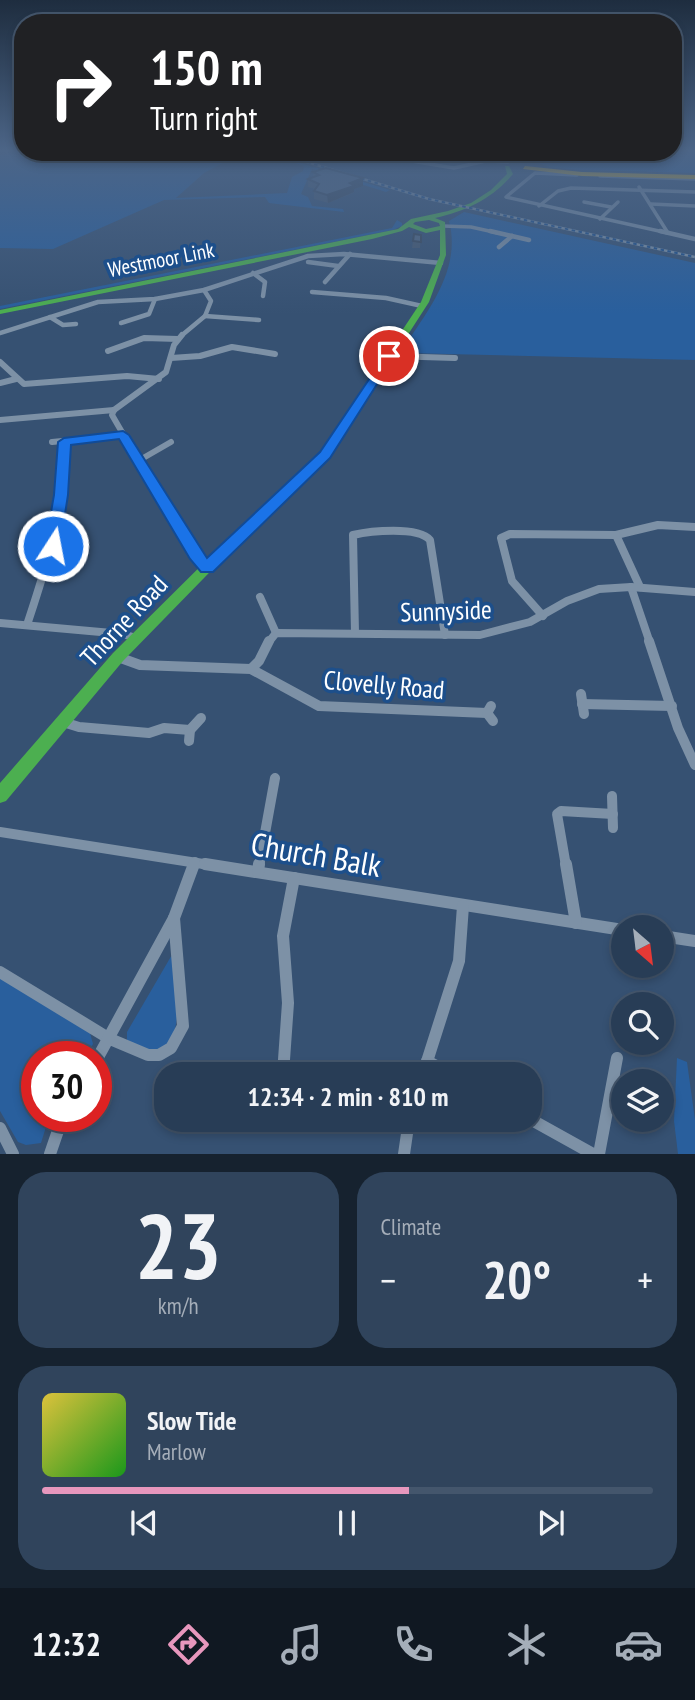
<!DOCTYPE html>
<meta charset="utf-8">
<style>
:root{--surface:#283d56;--page:#30445c;--text:#f1f3f6;--muted:#a5aeb9;--line:#44566c;--accent:#e797bd}
body{margin:0;font-family:"PT Sans Narrow",sans-serif;background:var(--page);color:var(--text);height:100vh;display:flex;flex-direction:column;font-size:26px;white-space:nowrap}
*{box-sizing:border-box;margin:0}
p{font-size:23px;color:var(--muted)}
.icon{flex:none;width:38px;height:38px;fill:none;stroke:currentColor;stroke-width:2;stroke-linecap:round;stroke-linejoin:round}
.map{position:relative;height:1154px;overflow:hidden}
.details{display:flex;flex-direction:column;gap:18px;padding:18px;background:#16222f;flex:1}
.details>*{flex:none}
.hud{position:absolute;left:14px;top:14px;width:668px;height:147px;border-radius:28px;box-shadow:0 4px 10px #0003,0 0 0 2px var(--line);background:#202124;color:#fff;overflow:hidden}
.needle{width:46px;rotate:152deg}
.buttons{position:absolute;left:611px;top:915px;display:grid;gap:14px}
.buttons a{display:grid;place-items:center;width:63px;height:63px;border-radius:50%;background:var(--surface);box-shadow:0 4px 10px #0003,0 0 0 2px var(--line);font-size:35px}
.speed{position:absolute;left:21px;top:1041px;display:flex;gap:14px;font-size:35px;font-weight:700;text-align:center}
.speed>*{display:grid;place-content:center;width:91px;height:91px;border-radius:50%;background:var(--surface);box-shadow:0 4px 10px #0003,0 0 0 2px var(--line);line-height:1}
.speed .limit{border:10px solid #d22;background:#fff;color:#111}
.pin{position:absolute;display:grid;place-items:center;width:60px;height:60px;color:#fff;margin:-30px;border:4px solid #fff;border-radius:50%;box-shadow:0 2px 7px #0007}
.me{position:absolute;width:77px;margin:-38px;rotate:11deg;stroke-linejoin:round;filter:drop-shadow(0 0 5px #0008)}
.turn{display:flex;align-items:center;gap:24px;height:147px;padding:0 21px;font-size:32px}
.turn .icon{width:91px;height:91px;stroke-width:2.5}
.turn b{display:block;font-size:49px;line-height:60px}
.big{font-size:52px;font-weight:700;line-height:1.1}
.details .tile{flex:1;display:flex;flex-direction:column;justify-content:center;gap:10px;min-width:0;padding:0 24px;border-radius:28px;background:var(--page)}
.details .dial{align-items:center;gap:0}
.dial b{font-size:91px;line-height:1}
.song{display:flex;align-items:center;gap:21px}
.cover{width:84px;height:84px;border-radius:10px;background:linear-gradient(135deg,hsl(50 70% 55%),hsl(120 70% 35%))}
.played{height:7px;border-radius:4px;background:linear-gradient(90deg,var(--accent) 60%,var(--line) 60%)}
.keys{display:flex;justify-content:space-around;direction:ltr}
.heat{display:flex;justify-content:space-between;align-items:center;font-size:38px;direction:ltr}
.details .tiles{flex:1;display:grid;gap:18px;grid-template-columns:1fr 1fr}
.tile:last-child{grid-column:span 2}
.trip{position:absolute;left:154px;top:1062px;width:388px;height:70px;border-radius:28px;background:var(--surface);box-shadow:0 4px 10px #0003,0 0 0 2px var(--line);font-weight:700;line-height:70px;text-align:center}
.menu{display:flex;height:112px;justify-content:space-around;align-items:center;background:#101822;color:var(--muted)}
.menu .icon{width:49px;height:49px}
.menu .current{color:var(--accent)}
.menu b{font-size:32px;color:var(--text)}
.map>svg:first-child{display:block}
.green{fill:#295f9d}
.lines{fill:none;stroke-linecap:round;stroke-linejoin:round}
.street-far5{stroke:#7d91a6;stroke-width:3.5}
.street-far4{stroke:#7d91a6;stroke-width:4.5}
.street-far3{stroke:#7d91a6;stroke-width:6}
.street-far2{stroke:#7d91a6;stroke-width:8}
.street-far1{stroke:#7d91a6;stroke-width:10}
.street{stroke:#7d91a6;stroke-width:12}
.fast{fill:#4caf50;fill-rule:evenodd}
.slow{fill:#ffc107;fill-rule:evenodd}
.rail-casing{stroke:#7d91a5;stroke-width:2.5}
.rail{stroke:#1d4f8b;stroke-width:2;stroke-dasharray:3.5;stroke-linecap:butt}
.wall{fill:#45586f}
.shaded-wall{fill:#38475a}
.building{fill:#506681;stroke:#38475a;stroke-width:2}
.route{fill:#1a73e8;stroke:#114b97;stroke-width:2}
.labels{text-anchor:middle;stroke-width:7;stroke-linejoin:round;paint-order:stroke}
.far-street-label{font-size:21px;fill:#fff;stroke:#1d4f8b}
.street-label{font-size:26px;fill:#fff;stroke:#1d4f8b}
.near-street-label{font-size:32px;fill:#fff;stroke:#1d4f8b}
</style>
<div class="map">
<svg width="695" height="1154" viewBox="0 0 695 1154">
<rect width="100%" height="100%" fill="#365172"/>
<g class="green">
<path d="M 16,152 L 243,152 L 204,173 L 176,198 L 287,193 L 292,177 L 303,171 L 304,166 L 264,152 L 390,190 L 386,192 L 312,169 L 301,194 L 308,197 L 312,206 L 343,209 L 344,212 L 269,203 L 265,197 L 164,200 L 53,249 L 0,248 L 0,155 Z"/>
<path d="M 544,152 L 600,155 L 600,152 L 695,152 L 695,173 L 579,170 L 549,167 L 532,161 Z"/>
<path d="M 464,212 L 695,263 L 695,360 L 406,353 L 401,351 C 427,312 462,270 449,221 Z"/>
<path d="M 397,220 L 402,223 L 402,226 L 393,230 L 0,309 L 0,306 L 392,228 Z"/>
<path d="M 173,953 C 175,976 191,1057 147,1050 C 141,1048 133,1044 127,1042 L 127,1032 Z"/>
<path d="M 0,977 L 90,1033 L 93,1044 L 85,1057 L 37,1057 L 37,1116 L 49,1117 L 41,1143 L 26,1145 L 18,1142 L 0,1111 Z"/>
<path d="M 677,1058 L 687,1062 L 695,1120 L 695,1154 L 678,1154 L 674,1121 Z"/>
</g>
<g class="lines">
<g class="street-far5">
<path d="M 356,152 L 454,168 L 486,161 L 508,162"/>
<path d="M 577,175 L 535,173 L 506,197 L 668,233"/>
<path d="M 600,176 L 695,179"/>
<path d="M 639,187 L 668,233"/>
<path d="M 584,202 L 611,207"/>
<path d="M 651,204 L 695,206"/>
<path d="M 539,206 L 558,191 L 571,188 L 695,192"/>
<path d="M 600,219 L 618,202"/>
<path d="M 443,226 L 471,227 L 498,233"/>
</g>
<g class="street-far4">
<path d="M 490,231 L 529,240"/>
<path d="M 660,231 L 695,239"/>
<path d="M 499,247 L 512,236"/>
<path d="M 308,262 L 338,266"/>
<path d="M 253,273 L 265,282 L 263,296"/>
<path d="M 325,282 L 350,254"/>
<path d="M 312,292 L 386,298 L 422,306"/>
<path d="M 205,316 L 259,320"/>
<path d="M 50,317 L 63,325 L 76,324"/>
<path d="M 121,323 L 149,314 L 155,299"/>
<path d="M 0,333 L 98,302 L 155,299 L 204,290 L 308,256 L 344,254 L 441,263"/>
<path d="M 181,336 L 205,316 L 211,301 L 204,290"/>
</g>
<g class="street-far3">
<path d="M 108,351 L 144,338 L 178,339"/>
<path d="M 389,356 L 455,358"/>
<path d="M 171,358 L 200,356 L 232,347 L 275,354"/>
<path d="M 0,362 L 24,384 L 127,376 L 159,379"/>
<path d="M 0,383 L 16,379"/>
<path d="M 114,410 L 112,415 L 144,470"/>
<path d="M 114,410 L 166,372 L 174,345 L 182,335"/>
<path d="M 0,420 L 114,410"/>
<path d="M 52,442 L 123,435"/>
<path d="M 138,461 L 171,442"/>
<path d="M 63,470 L 64,442"/>
</g>
<g class="street-far2">
<path d="M 143,468 L 195,556 L 207,567"/>
<path d="M 631,587 L 650,643"/>
<path d="M 640,587 L 616,535 L 658,525 L 695,527"/>
<path d="M 260,597 L 276,633"/>
<path d="M 543,616 L 512,581 L 501,538 L 510,534 L 616,535"/>
<path d="M 0,623 L 123,634 L 136,638"/>
<path d="M 27,625 C 44,573 61,523 63,468"/>
<path d="M 355,633 L 353,535 C 370,531 418,526 430,540 L 445,635"/>
<path d="M 268,643 L 276,633 L 480,635 L 530,622 L 567,601 L 599,589 L 631,587 L 695,592"/>
</g>
<g class="street-far1">
<path d="M 649,641 L 678,728 L 695,765"/>
<path d="M 118,657 L 140,665 L 251,669 L 319,706 L 487,713"/>
<path d="M 251,669 L 259,661 L 269,641"/>
<path d="M 581,694 L 584,714"/>
<path d="M 582,704 L 672,706"/>
<path d="M 491,706 L 487,713 L 493,721"/>
<path d="M 63,722 L 79,727 L 149,733 L 164,728 L 190,730"/>
<path d="M 189,741 L 190,730 L 201,718"/>
<path d="M 612,796 L 613,828"/>
<path d="M 0,832 L 216,866"/>
<path d="M 193,866 L 195,862"/>
<path d="M 259,866 L 275,778"/>
<path d="M 566,866 L 557,814 L 561,811 L 613,814"/>
</g>
<g class="street">
<path d="M 205,864 L 623,930"/>
<path d="M 566,864 L 576,923"/>
<path d="M 258,872 L 259,864"/>
<path d="M 662,936 L 695,941"/>
<path d="M 0,972 L 110,1039 L 148,1055 L 159,1055 L 171,1048 L 183,1026 L 174,918"/>
<path d="M 96,1061 L 174,918 L 194,864"/>
<path d="M 427,1061 L 451,1074"/>
<path d="M 283,1074 L 288,1003 L 283,936 L 294,878"/>
<path d="M 423,1074 L 459,961 L 463,906"/>
<path d="M 530,1119 L 593,1154"/>
<path d="M 0,1128 L 13,1154"/>
<path d="M 50,1154 L 63,1116"/>
<path d="M 404,1154 L 409,1120"/>
<path d="M 599,1154 L 617,1058"/>
</g>
<g class="fast">
<path d="M 533,152 L 540,152 L 512,163 L 508,162 Z"/>
<path d="M 505,166 L 509,166 L 513,174 C 492,199 466,211 435,218 L 445,222 L 446,255 L 429,302 L 329,457 L 245,536 L 123,661 L 6,801 L 0,803 L 0,783 L 113,653 L 237,530 L 321,453 L 421,302 L 440,255 L 440,230 L 426,233 L 409,227 L 402,231 L 372,239 L 0,314 L 0,310 L 398,229 L 411,219 L 448,211 L 471,203 L 491,190 L 507,174 ZM 429,220 L 439,223 L 440,226 L 426,229 L 413,224 L 415,222 Z"/>
</g>
<path class="slow" d="M 525,166 L 582,172 L 695,175 L 695,179 L 582,176 L 523,169 Z"/>
<defs>
<path id="rail" d="M 274,152 L 429,199 L 695,257"/>
</defs>
<use href="#rail" class="rail-casing"/>
<use href="#rail" class="rail"/>
</g>
<g class="wall">
<path d="M 313,172 L 363,178 L 363,186 L 354,189 L 354,192 L 351,194 L 328,203 L 314,199 L 314,191 L 315,189 L 308,187 L 308,179 L 313,178 Z"/>
<path d="M 414,234 L 421,235 L 420,248 L 412,248 Z"/>
</g>
<path class="shaded-wall" d="M 363,178 L 363,186 L 354,189 L 354,192 L 328,203 L 327,195 L 350,183 Z"/>
<g class="building">
<path d="M 326,168 L 363,178 L 350,183 L 354,185 L 351,187 L 327,195 L 314,191 L 319,184 L 308,179 L 319,175 L 313,172 Z"/>
<path d="M 414,234 L 421,235 L 421,242 L 413,241 Z"/>
</g>
<linearGradient id="sky" x2="0" y2="1"><stop stop-color="#1e2d3f"/><stop offset="0.48" stop-color="#4c6587"/><stop offset="1" stop-color="#4c6587" stop-opacity="0"/></linearGradient>
<rect width="695" height="314" fill="url(#sky)"/>
<path class="route" d="M 389,353 L 395,356 L 330,458 L 213,572 L 201,572 L 190,559 L 119,439 L 71,445 L 68,495 L 60,546 L 53,551 L 45,546 L 54,495 L 58,442 L 64,438 L 123,431 L 129,435 L 207,558 L 320,452 L 386,354 Z"/>
<g class="labels">
<g class="far-street-label">
<text transform="translate(161 260) rotate(-11)" y="7">Westmoor Link</text>
</g>
<g class="street-label">
<text transform="translate(446 611) rotate(-2)" y="9">Sunnyside</text>
<text transform="translate(124 621) rotate(-47)" y="9">Thorne Road</text>
<text transform="translate(384 685) rotate(5)" y="9">Clovelly Road</text>
</g>
<g class="near-street-label">
<text transform="translate(316 855) rotate(10)" y="11">Church Balk</text>
</g>
</g>
</svg>
<div class="buttons">
<a><svg class="needle" viewBox="-14 -14 28 28"><path d="M0-13l5 13h-10z" fill="#e53935"/><path d="M0 13l5-13h-10z" fill="#a5aeb9"/></svg></a>
<a><svg class="icon" aria-label="search" viewBox="0 0 24 24"><circle cx="10" cy="10" r="6"/><path d="M15 15l6 6"/></svg></a>
<a><svg class="icon" aria-label="layers" viewBox="0 0 24 24"><path d="M12 4l9 5-9 5-9-5zM3 14l9 5 9-5"/></svg></a>
</div>
<div class="speed"><div class="limit">30</div></div>
<div class="pin" style="left:389px;top:356px;background:#d93025"><svg class="icon" aria-label="arrive" viewBox="0 0 24 24"><path d="M6 21V4h12l-3 4 3 4H6"/></svg></div>
<svg class="me" style="left:53px;top:546px" viewBox="-20 -20 40 40"><circle r="17" fill="#1a73e8" stroke="#fff" stroke-width="3"/><path d="M0-11L8 9 0 5-8 9z" fill="#fff"/></svg>
<div class="trip">12:34 · 2 min · 810 m</div>
<div class="hud">
<div class="turn"><svg class="icon" aria-label="right" viewBox="0 0 24 24"><path d="M7 20v-9h11M14 6l5 5-5 5"/></svg><div><b>150 m</b>Turn right</div></div>
</div>
</div>
<section class="details">
<div class="tiles">
<div class="tile dial"><b>23</b><p>km/h</p></div>
<div class="tile"><p>Climate</p>
<div class="heat"><a>−</a><b class="big">20°</b><a>+</a></div>
</div>
<div class="tile">
<div class="song"><i class="cover"></i><div><b>Slow Tide</b><p>Marlow</p></div></div>
<div class="played"></div>
<div class="keys"><svg class="icon" aria-label="previous" viewBox="0 0 24 24"><path d="M18 5L8 12l10 7zM5 5v14"/></svg><svg class="icon" aria-label="pause" viewBox="0 0 24 24"><path d="M8 5v14M16 5v14"/></svg><svg class="icon" aria-label="next" viewBox="0 0 24 24"><path d="M6 5l10 7-10 7zM19 5v14"/></svg></div>
</div>
</div>
</section>
<nav class="menu">
<b>12:32</b>
<svg class="icon current" aria-label="directions" viewBox="0 0 24 24"><path d="M12 3l9 9-9 9-9-9zM9 14v-3h6M13 9l2 2-2 2"/></svg>
<svg class="icon" aria-label="music" viewBox="0 0 24 24"><path d="M9 18V5l10-2v13"/><circle cx="6" cy="18" r="3"/><circle cx="16" cy="16" r="3"/></svg>
<svg class="icon" aria-label="phone" viewBox="0 0 24 24"><path d="M5 4h4l2 5-3 2q2 4 5 5l2-3 5 2v4C11 20 4 13 5 4z"/></svg>
<svg class="icon" aria-label="climate" viewBox="0 0 24 24"><path d="M12 3v18M4 7l16 10M4 17L20 7"/></svg>
<svg class="icon" aria-label="car" viewBox="0 0 24 24"><path d="M5 17H2v-5l4-1 3-4h7l3 4 3 1v5h-3M9 17h6M6 11h13"/><circle cx="7" cy="17" r="2"/><circle cx="17" cy="17" r="2"/></svg>
</nav>
